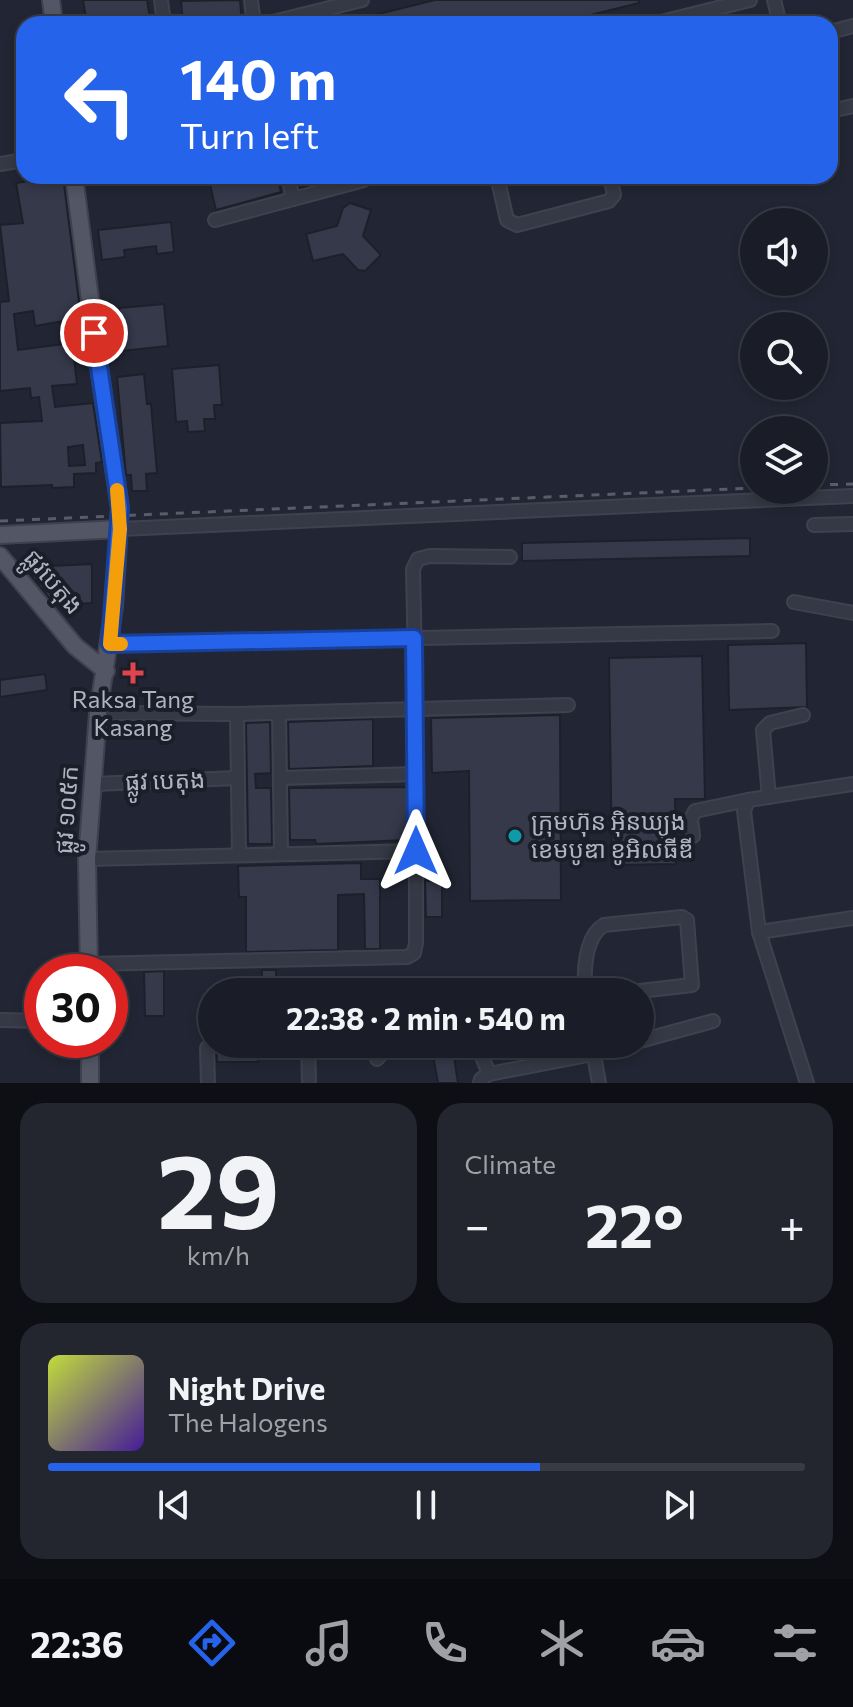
<!DOCTYPE html>
<meta charset="utf-8">
<style>
:root{--surface:#1a1c27;--page:#23252f;--text:#f1f3f6;--muted:#9fa1a7;--line:#383a44;--accent:#2563eb}
body{margin:0;font-family:Commissioner,"Noto Sans Khmer",sans-serif;background:var(--page);color:var(--text);height:100vh;display:flex;flex-direction:column;font-size:30px;white-space:nowrap}
*{box-sizing:border-box;margin:0}
p{font-size:26px;color:var(--muted)}
.icon{flex:none;width:44px;height:44px;fill:none;stroke:currentColor;stroke-width:2;stroke-linecap:round;stroke-linejoin:round}
.map{position:relative;height:1083px;overflow:hidden}
.panel{display:flex;flex-direction:column;gap:20px;padding:20px;background:#0e0f15;flex:1}
.panel>*{flex:none}
.hud{position:absolute;left:16px;top:16px;width:822px;height:168px;border-radius:24px;box-shadow:0 4px 12px #0003,0 0 0 2px var(--line);background:#2563eb;color:#fff;overflow:hidden}
.fabs{position:absolute;left:740px;top:208px;display:grid;gap:16px}
.fabs a{display:grid;place-items:center;width:88px;height:88px;border-radius:50%;background:var(--surface);box-shadow:0 4px 12px #0003,0 0 0 2px var(--line);font-size:40px}
.speed{position:absolute;left:24px;top:954px;display:flex;gap:16px;font-size:40px;font-weight:700;text-align:center}
.speed>*{display:grid;place-content:center;width:104px;height:104px;border-radius:50%;background:var(--surface);box-shadow:0 4px 12px #0003,0 0 0 2px var(--line);line-height:1}
.speed .limit{border:12px solid #d22;background:#fff;color:#111}
.pin{position:absolute;display:grid;place-items:center;width:68px;height:68px;color:#fff;margin:-34px;border:4px solid #fff;border-radius:50%;box-shadow:0 2px 8px #0007}
.me{position:absolute;width:88px;margin:-44px;rotate:0deg;stroke-linejoin:round;filter:drop-shadow(0 0 6px #0008)}
.turn{display:flex;align-items:center;gap:28px;height:168px;padding:0 32px;font-size:36px}
.turn .icon{width:104px;height:104px;stroke-width:2.5}
.turn b{display:block;font-size:56px;line-height:68px}
.big{font-size:60px;font-weight:700;line-height:1.1}
.panel .tile{flex:1;display:flex;flex-direction:column;justify-content:center;gap:12px;min-width:0;padding:0 28px;border-radius:24px;background:var(--page)}
.panel .dial{align-items:center;gap:0}
.dial b{font-size:104px;line-height:1}
.song{display:flex;align-items:center;gap:24px}
.cover{width:96px;height:96px;border-radius:12px;background:linear-gradient(135deg,hsl(70 70% 55%),hsl(260 70% 35%))}
.played{height:8px;border-radius:4px;background:linear-gradient(90deg,var(--accent) 65%,var(--line) 65%)}
.keys{display:flex;justify-content:space-around;direction:ltr}
.heat{display:flex;justify-content:space-between;align-items:center;font-size:44px;direction:ltr}
.panel .tiles{flex:1;display:grid;gap:20px;grid-template-columns:1fr 1fr}
.tile:last-child{grid-column:span 2}
.trip{position:absolute;left:198px;top:978px;width:456px;height:80px;border-radius:40px;background:var(--surface);box-shadow:0 4px 12px #0003,0 0 0 2px var(--line);font-weight:700;line-height:80px;text-align:center}
.dock{display:flex;height:128px;justify-content:space-around;align-items:center;background:#0a0b10;color:var(--muted)}
.dock .icon{width:56px;height:56px}
.dock .on{color:var(--accent)}
.dock b{font-size:36px;color:var(--text)}
.map>svg:first-child{display:block}
.building{fill:#35394a;stroke:#1d202b;stroke-width:2;fill-rule:evenodd}
.lines{fill:none;stroke-linecap:round;stroke-linejoin:round}
.minor-casing{stroke:#3f424e;stroke-width:16}
.major-casing{stroke:#3f424e;stroke-width:20}
.minor{stroke:#353945;stroke-width:12}
.major{stroke:#535765;stroke-width:16}
.rail{stroke:#585c6b;stroke-width:3;stroke-dasharray:8 8;stroke-linecap:butt}
.route-casing{stroke:#184099;stroke-width:20}
.route{stroke:#2563eb;stroke-width:14}
.slow{stroke:#f59e0b;stroke-width:14}
.health-dot{fill:#e0444e;stroke:#1b1e29;stroke-width:3}
.culture-dot{fill:#0f9aa8;stroke:#1b1e29;stroke-width:3}
.labels{text-anchor:middle;stroke-width:8;stroke-linejoin:round;paint-order:stroke}
.street-label{font-size:24px;fill:#b0b3c1;stroke:#1b1e29}
.poi-label{font-size:24px;fill:#b0b3c1;stroke:#1b1e29}
</style>
<div class="map">
<svg width="853" height="1083" viewBox="0 0 853 1083">
<rect width="100%" height="100%" fill="#222634"/>
<g class="building">
<path d="M 83,0 L 147,0 L 151,24 L 87,24 Z"/>
<path d="M 240,0 L 242,24 L 183,24 L 181,1 Z"/>
<path d="M 435,0 L 639,0 L 639,3 L 554,24 L 350,24 L 350,21 Z"/>
<path d="M 63,176 L 81,318 L 35,326 L 33,311 L 14,314 L 18,350 L 80,342 L 82,357 L 74,358 L 77,384 L 52,386 L 55,407 L 93,403 L 102,462 L 96,463 L 96,473 L 74,474 L 74,487 L 52,488 L 52,485 L 1,487 L 0,423 L 42,421 L 39,397 L 31,398 L 30,388 L 0,391 L 0,302 L 9,301 L 0,225 L 23,223 L 16,183 ZM 83,445 L 85,465 L 69,466 L 68,447 Z"/>
<path d="M 208,176 L 277,176 L 281,192 L 216,210 Z"/>
<path d="M 297,176 L 344,176 L 300,188 Z"/>
<path d="M 350,203 L 371,210 L 363,236 L 381,255 L 365,271 L 358,270 L 343,254 L 313,261 L 306,234 L 337,226 L 343,208 Z"/>
<path d="M 171,222 L 174,252 L 157,254 L 156,246 L 124,250 L 125,257 L 102,260 L 98,230 Z"/>
<path d="M 164,304 L 168,346 L 112,352 L 111,334 L 121,333 L 119,308 Z"/>
<path d="M 219,365 L 222,405 L 214,405 L 215,419 L 204,419 L 205,431 L 188,432 L 187,421 L 176,422 L 172,369 Z"/>
<path d="M 144,374 L 147,404 L 151,404 L 157,473 L 146,474 L 147,491 L 132,491 L 131,475 L 126,475 L 117,377 Z"/>
<path d="M 750,538 L 750,556 L 522,561 L 522,543 Z"/>
<path d="M 92,564 L 92,603 L 55,605 L 28,572 L 29,567 Z"/>
<path d="M 806,643 L 807,707 L 729,710 L 728,645 Z"/>
<path d="M 702,656 L 705,799 L 675,799 L 676,864 L 612,865 L 609,658 Z"/>
<path d="M 45,674 L 47,690 L 0,697 L 0,680 Z"/>
<path d="M 560,715 L 561,900 L 470,901 L 469,771 L 432,773 L 431,718 Z"/>
<path d="M 373,719 L 373,766 L 289,769 L 288,722 Z"/>
<path d="M 270,722 L 271,773 L 255,774 L 256,788 L 271,788 L 272,844 L 248,844 L 246,723 Z"/>
<path d="M 407,787 L 407,840 L 316,844 L 315,840 L 290,840 L 289,788 Z"/>
<path d="M 361,863 L 361,879 L 380,879 L 380,949 L 365,949 L 364,894 L 338,895 L 338,950 L 246,952 L 246,897 L 239,897 L 238,866 Z"/>
<path d="M 442,880 L 442,917 L 426,917 L 425,881 Z"/>
<rect x="262" y="970" width="14" height="22"/>
<path d="M 164,971 L 164,1016 L 145,1016 L 144,972 Z"/>
<rect x="117" y="987" width="9" height="14"/>
<rect x="318" y="1044" width="33" height="8"/>
<path d="M 431,1044 L 452,1044 L 458,1083 L 438,1083 Z"/>
<path d="M 216,1047 L 258,1047 L 258,1062 L 217,1062 Z"/>
</g>
<g class="lines">
<defs>
<g id="minor">
<path d="M 161,0 L 164,24"/>
<path d="M 251,0 L 254,24"/>
<path d="M 774,0 L 780,24"/>
<path d="M 265,24 L 362,0"/>
<path d="M 653,24 L 750,0"/>
<path d="M 830,32 L 853,26"/>
<path d="M 830,111 L 853,106"/>
<path d="M 0,164 L 24,160"/>
<path d="M 288,176 L 293,199"/>
<path d="M 497,176 L 507,220 L 517,225 L 609,201 L 614,195 L 610,176"/>
<path d="M 215,220 L 364,180"/>
<path d="M 814,525 L 853,524"/>
<path d="M 120,529 L 853,496"/>
<path d="M 794,602 L 853,613"/>
<path d="M 110,644 L 772,631"/>
<path d="M 98,713 L 237,714 L 568,705"/>
<path d="M 279,713 L 281,854"/>
<path d="M 237,714 L 239,855"/>
<path d="M 280,778 L 416,774"/>
<path d="M 94,784 L 237,778"/>
<path d="M 769,797 L 763,730 L 770,723 L 803,715"/>
<path d="M 748,800 L 744,811 L 759,932 L 807,1083"/>
<path d="M 693,836 L 691,819 L 695,811 L 748,800 L 853,784"/>
<path d="M 87,859 L 416,851"/>
<path d="M 759,932 L 853,918"/>
<path d="M 89,964 L 407,957 L 414,953 L 416,943 L 416,709 L 413,569 L 418,559 L 430,556 L 510,557"/>
<path d="M 585,992 C 584,972 584,937 604,925 L 682,917 L 687,920 L 692,985 L 631,992"/>
<path d="M 0,1020 L 42,1021"/>
<path d="M 640,1041 L 713,1021"/>
<path d="M 308,1044 L 309,1083"/>
<path d="M 477,1044 L 489,1074"/>
<path d="M 592,1044 L 599,1083"/>
<path d="M 207,1048 L 208,1083"/>
<path d="M 377,1059 L 390,1044"/>
<path d="M 480,1083 L 481,1079 L 489,1074 L 593,1054 L 629,1044"/>
</g>
<g id="major">
<path d="M 51,0 L 54,24"/>
<path d="M 74,176 L 98,361 L 120,508 L 114,607 L 98,713 L 87,859 L 89,972"/>
<path d="M 0,535 L 120,529"/>
<path d="M 0,556 L 75,646 L 106,671"/>
<path d="M 90,1040 L 90,1083"/>
</g>
</defs>
<use href="#minor" class="minor-casing"/>
<use href="#major" class="major-casing"/>
<use href="#minor" class="minor"/>
<use href="#major" class="major"/>
<g class="rail">
<path d="M 814,485 L 853,484"/>
<path d="M 0,521 L 754,488"/>
</g>
</g>
<g class="lines">
<defs>
<path id="route" d="M 94,333 L 120,508 L 110,644 L 414,638 L 416,851"/>
</defs>
<use href="#route" class="route-casing"/>
<use href="#route" class="route"/>
<path class="slow" d="M 117,490 L 120,529 L 110,644 L 121,644"/>
</g>
<path class="health-dot" d="M129 661h8v8h8v8h-8v8h-8v-8h-8v-8h8z"/>
<circle class="culture-dot" cx="515" cy="836" r="8"/>
<g class="labels">
<g class="street-label">
<text transform="translate(53 582) rotate(50)" y="8">ផ្លូវបេតុង</text>
<text transform="translate(165 781) rotate(-2)" y="8">ផ្លូវ បេតុង</text>
<text transform="translate(67 810) rotate(-86)" y="8">ផ្លូវ ១០៥ក</text>
</g>
<g class="poi-label">
<text x="133" y="708">Raksa Tang<tspan x="133" dy="28">Kasang</tspan></text>
<text x="531" y="830" text-anchor="start">ក្រុមហ៊ុន អ៊ិនឃ្យុង<tspan x="531" dy="28">ខេមបូឌា ខូអិលធីឌី</tspan></text>
</g>
</g>
</svg>
<div class="fabs">
<a><svg class="icon" aria-label="sound" viewBox="0 0 24 24"><path d="M4 9h4l5-4v14l-5-4H4zM17 9q2 3 0 6"/></svg></a>
<a><svg class="icon" aria-label="search" viewBox="0 0 24 24"><circle cx="10" cy="10" r="6"/><path d="M15 15l6 6"/></svg></a>
<a><svg class="icon" aria-label="layers" viewBox="0 0 24 24"><path d="M12 4l9 5-9 5-9-5zM3 14l9 5 9-5"/></svg></a>
</div>
<div class="speed"><div class="limit">30</div></div>
<div class="pin" style="left:94px;top:333px;background:#d93025"><svg class="icon" aria-label="arrive" viewBox="0 0 24 24"><path d="M6 21V4h12l-3 4 3 4H6"/></svg></div>
<svg class="me" style="left:416px;top:851px" viewBox="-20 -20 40 40"><path d="M0-17L14 15 0 8-14 15z" fill="#2563eb" stroke="#fff" stroke-width="4"/></svg>
<div class="trip">22:38 · 2 min · 540 m</div>
<div class="hud">
<div class="turn"><svg class="icon" aria-label="left" viewBox="0 0 24 24"><path d="M17 20v-9H6M10 6l-5 5 5 5"/></svg><div><b>140 m</b>Turn left</div></div>
</div>
</div>
<section class="panel">
<div class="tiles">
<div class="tile dial"><b>29</b><p>km/h</p></div>
<div class="tile"><p>Climate</p>
<div class="heat"><a>−</a><b class="big">22°</b><a>+</a></div>
</div>
<div class="tile">
<div class="song"><i class="cover"></i><div><b>Night Drive</b><p>The Halogens</p></div></div>
<div class="played"></div>
<div class="keys"><svg class="icon" aria-label="previous" viewBox="0 0 24 24"><path d="M18 5L8 12l10 7zM5 5v14"/></svg><svg class="icon" aria-label="pause" viewBox="0 0 24 24"><path d="M8 5v14M16 5v14"/></svg><svg class="icon" aria-label="next" viewBox="0 0 24 24"><path d="M6 5l10 7-10 7zM19 5v14"/></svg></div>
</div>
</div>
</section>
<nav class="dock">
<b>22:36</b>
<svg class="icon on" aria-label="directions" viewBox="0 0 24 24"><path d="M12 3l9 9-9 9-9-9zM9 14v-3h6M13 9l2 2-2 2"/></svg>
<svg class="icon" aria-label="music" viewBox="0 0 24 24"><path d="M9 18V5l10-2v13"/><circle cx="6" cy="18" r="3"/><circle cx="16" cy="16" r="3"/></svg>
<svg class="icon" aria-label="phone" viewBox="0 0 24 24"><path d="M5 4h4l2 5-3 2q2 4 5 5l2-3 5 2v4C11 20 4 13 5 4z"/></svg>
<svg class="icon" aria-label="climate" viewBox="0 0 24 24"><path d="M12 3v18M4 7l16 10M4 17L20 7"/></svg>
<svg class="icon" aria-label="car" viewBox="0 0 24 24"><path d="M5 17H2v-5l4-1 3-4h7l3 4 3 1v5h-3M9 17h6M6 11h13"/><circle cx="7" cy="17" r="2"/><circle cx="17" cy="17" r="2"/></svg>
<svg class="icon" aria-label="filters" viewBox="0 0 24 24"><path d="M4 7h16M4 17h16"/><circle cx="9" cy="7" r="2"/><circle cx="15" cy="17" r="2"/></svg>
</nav>
